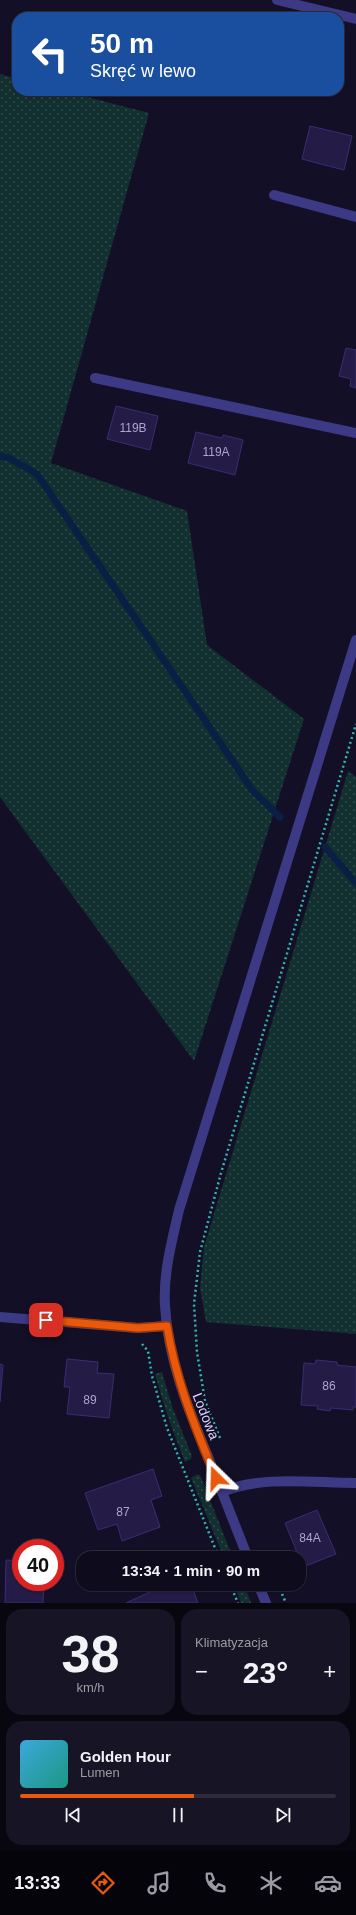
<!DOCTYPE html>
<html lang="pl">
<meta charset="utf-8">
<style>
:root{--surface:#0e0b1c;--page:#171425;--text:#f1f3f6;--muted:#9b9ba3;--line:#2e2b3b;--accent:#ea580c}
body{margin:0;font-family:Arial,sans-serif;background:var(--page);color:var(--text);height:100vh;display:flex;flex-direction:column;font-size:15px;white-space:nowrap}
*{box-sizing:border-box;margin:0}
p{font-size:13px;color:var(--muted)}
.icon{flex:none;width:22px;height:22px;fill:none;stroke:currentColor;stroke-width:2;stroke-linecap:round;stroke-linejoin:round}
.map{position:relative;height:1603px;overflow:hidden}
.drawer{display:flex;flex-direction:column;gap:6px;padding:6px;background:#08060f;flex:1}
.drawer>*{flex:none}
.top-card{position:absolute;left:12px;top:12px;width:332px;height:84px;border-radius:16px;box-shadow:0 1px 3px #0004,0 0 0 1px var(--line);background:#1a4fa0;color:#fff;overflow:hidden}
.speed{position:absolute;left:12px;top:1539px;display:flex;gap:8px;font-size:20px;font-weight:700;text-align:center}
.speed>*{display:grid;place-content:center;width:52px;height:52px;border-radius:50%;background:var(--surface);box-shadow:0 1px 3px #0004,0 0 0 1px var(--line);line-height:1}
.speed .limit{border:6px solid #d22;background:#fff;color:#111}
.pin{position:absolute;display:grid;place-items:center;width:34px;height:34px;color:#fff;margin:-17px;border-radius:8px;box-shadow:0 2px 6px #0006}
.me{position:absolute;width:44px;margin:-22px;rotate:338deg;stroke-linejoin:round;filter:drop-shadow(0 0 3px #0008)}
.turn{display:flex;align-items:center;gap:14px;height:84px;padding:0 12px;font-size:18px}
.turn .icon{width:52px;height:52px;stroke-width:2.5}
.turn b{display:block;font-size:28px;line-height:34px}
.big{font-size:30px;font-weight:700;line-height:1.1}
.drawer .widget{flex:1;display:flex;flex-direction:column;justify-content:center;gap:6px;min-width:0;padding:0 14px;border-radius:16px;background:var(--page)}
.drawer .dial{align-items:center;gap:0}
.dial b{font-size:52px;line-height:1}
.song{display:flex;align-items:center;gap:12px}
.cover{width:48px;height:48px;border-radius:6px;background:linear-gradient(135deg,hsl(200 70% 55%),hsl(170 70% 35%))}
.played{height:4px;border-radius:2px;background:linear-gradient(90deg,var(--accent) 55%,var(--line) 55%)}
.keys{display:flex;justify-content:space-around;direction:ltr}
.heat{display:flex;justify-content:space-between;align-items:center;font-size:22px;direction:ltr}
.drawer .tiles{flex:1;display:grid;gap:6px;grid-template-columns:1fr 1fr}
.widget:last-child{grid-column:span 2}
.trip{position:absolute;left:76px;top:1551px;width:230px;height:40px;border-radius:16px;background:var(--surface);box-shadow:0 1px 3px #0004,0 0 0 1px var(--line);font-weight:700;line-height:40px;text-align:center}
.tabs{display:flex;height:64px;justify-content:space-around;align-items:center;background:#06040b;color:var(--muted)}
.tabs .icon{width:28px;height:28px}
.tabs .current{color:var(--accent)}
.tabs b{font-size:18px;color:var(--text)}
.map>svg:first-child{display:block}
.grass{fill:url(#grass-dots)}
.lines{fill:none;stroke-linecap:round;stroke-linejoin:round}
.stream{stroke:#0a1f44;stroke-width:7}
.building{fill:#241b47;stroke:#3b2d73}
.path{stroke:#2fb8b0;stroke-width:2.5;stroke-dasharray:2 3;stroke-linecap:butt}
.minor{stroke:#3d3a85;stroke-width:10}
.route-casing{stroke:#983908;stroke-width:10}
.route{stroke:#ea580c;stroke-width:7}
.labels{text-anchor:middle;stroke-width:4;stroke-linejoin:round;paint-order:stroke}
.number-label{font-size:12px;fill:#aca6d1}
.street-label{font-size:14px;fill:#d9d4ff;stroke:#130f26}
</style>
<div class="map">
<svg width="356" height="1603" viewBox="0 0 356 1603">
<defs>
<pattern id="grass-dots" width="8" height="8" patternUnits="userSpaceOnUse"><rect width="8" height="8" fill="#12302f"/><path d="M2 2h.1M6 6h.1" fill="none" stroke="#344d4e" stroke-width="1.8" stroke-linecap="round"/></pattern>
</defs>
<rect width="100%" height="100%" fill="#130f26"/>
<g class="grass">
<path d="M 0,74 L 17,79 L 17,91 L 64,91 L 149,113 L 51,463 L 187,511 L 207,645 L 304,719 L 194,1061 L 0,797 Z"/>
<path d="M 348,771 L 356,777 L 356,1334 L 206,1322 L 200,1288 L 204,1247 Z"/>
<path d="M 162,1372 L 172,1406 L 192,1456 L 191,1459 L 185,1462 C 173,1433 163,1404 155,1374 Z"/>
<path d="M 198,1474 L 201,1477 L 233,1558 L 224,1558 L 191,1478 Z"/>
<path d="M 234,1584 L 244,1584 L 251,1603 L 241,1603 Z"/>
</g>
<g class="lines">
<g class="stream">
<path d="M 0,456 L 9,458 L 37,474 L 253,791 L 280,817"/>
<path d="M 325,847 L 356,883"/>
</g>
</g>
<g class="building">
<path d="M 310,126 L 352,136 L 344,170 L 302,159 Z"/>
<path d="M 346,348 L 356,350 L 356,388 L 350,386 L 351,379 L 339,376 Z"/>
<path d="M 116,406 L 158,416 L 150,450 L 107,439 Z"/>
<path d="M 196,432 L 222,438 L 223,435 L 243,440 L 235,475 L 188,463 Z"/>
<path d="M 67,1359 L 98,1362 L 97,1373 L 114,1374 L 109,1418 L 67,1414 L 70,1387 L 64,1387 Z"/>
<path d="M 316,1360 L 337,1362 L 337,1365 L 356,1367 L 356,1407 L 353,1407 L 353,1410 L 331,1408 L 330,1411 L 317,1409 L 318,1406 L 301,1405 L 304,1363 L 315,1364 Z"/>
<path d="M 0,1364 L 3,1365 L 0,1402 Z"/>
<path d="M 153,1469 L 162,1496 L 151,1500 L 160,1527 L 122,1541 L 117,1524 L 98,1530 L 85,1493 Z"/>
<path d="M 317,1510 L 336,1554 L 303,1567 L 285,1523 Z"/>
<path d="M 6,1560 L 21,1561 L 21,1582 L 44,1582 L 43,1603 L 5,1603 Z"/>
<path d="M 167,1584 L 191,1584 L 198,1603 L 126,1603 Z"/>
</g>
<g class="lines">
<g class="path">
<path d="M 142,1344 L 148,1351 L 152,1376 L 167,1428 L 219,1558"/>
<path d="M 220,1438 L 205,1401 L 197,1352 L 194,1304 L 200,1252 L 221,1173 L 356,724"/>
<path d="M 265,1551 L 267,1558"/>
<path d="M 230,1584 L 238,1603"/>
<path d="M 282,1594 L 286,1603"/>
</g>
<g class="minor">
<path d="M 277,0 L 356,19"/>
<path d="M 274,195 L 356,217"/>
<path d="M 95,378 L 356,433"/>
<path d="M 0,1317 L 138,1328 L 167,1326"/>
<path d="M 222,1492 C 262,1475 313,1483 356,1483"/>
<path d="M 248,1558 C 235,1525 222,1492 209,1459 C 188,1409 168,1360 165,1306 C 163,1273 172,1241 179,1210 L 356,640"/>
<path d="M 258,1584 L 266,1603"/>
</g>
</g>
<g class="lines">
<defs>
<path id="route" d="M 46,1320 L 138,1328 L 167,1326 C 176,1382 195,1426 216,1478"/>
</defs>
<use href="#route" class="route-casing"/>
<use href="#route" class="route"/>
</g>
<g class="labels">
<g class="number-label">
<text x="133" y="432">119B</text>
<text x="216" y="456">119A</text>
<text x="329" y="1390">86</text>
<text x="90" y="1404">89</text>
<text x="123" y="1516">87</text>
<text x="310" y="1542">84A</text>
</g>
<g class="street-label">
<text transform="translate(206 1416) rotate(68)" y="5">Lodowa</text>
</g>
</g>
</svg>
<div class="speed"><div class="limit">40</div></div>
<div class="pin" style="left:46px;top:1320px;background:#d93025"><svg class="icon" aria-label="arrive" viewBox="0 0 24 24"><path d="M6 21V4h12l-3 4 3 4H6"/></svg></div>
<svg class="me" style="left:216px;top:1478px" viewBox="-20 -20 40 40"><path d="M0-17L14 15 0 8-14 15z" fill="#ea580c" stroke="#fff" stroke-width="4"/></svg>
<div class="trip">13:34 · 1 min · 90 m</div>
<div class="top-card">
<div class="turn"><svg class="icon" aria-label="left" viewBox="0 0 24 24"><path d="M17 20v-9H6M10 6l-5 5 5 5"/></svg><div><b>50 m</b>Skręć w lewo</div></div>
</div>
</div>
<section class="drawer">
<div class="tiles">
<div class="widget dial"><b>38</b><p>km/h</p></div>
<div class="widget"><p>Klimatyzacja</p>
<div class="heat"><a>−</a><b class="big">23°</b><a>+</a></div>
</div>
<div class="widget">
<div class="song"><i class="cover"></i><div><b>Golden Hour</b><p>Lumen</p></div></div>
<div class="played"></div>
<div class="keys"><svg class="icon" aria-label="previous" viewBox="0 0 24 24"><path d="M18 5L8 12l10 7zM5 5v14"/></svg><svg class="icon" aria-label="pause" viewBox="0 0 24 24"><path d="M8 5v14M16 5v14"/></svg><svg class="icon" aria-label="next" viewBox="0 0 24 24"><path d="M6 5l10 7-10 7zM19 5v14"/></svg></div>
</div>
</div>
</section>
<nav class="tabs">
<b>13:33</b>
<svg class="icon current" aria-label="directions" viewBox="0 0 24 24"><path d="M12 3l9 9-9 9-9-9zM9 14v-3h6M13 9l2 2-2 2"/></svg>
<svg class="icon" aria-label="music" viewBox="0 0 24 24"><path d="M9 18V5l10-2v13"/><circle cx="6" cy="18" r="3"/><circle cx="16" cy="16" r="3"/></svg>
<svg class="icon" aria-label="phone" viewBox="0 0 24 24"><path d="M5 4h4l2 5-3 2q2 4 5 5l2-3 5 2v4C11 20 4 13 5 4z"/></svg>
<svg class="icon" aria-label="climate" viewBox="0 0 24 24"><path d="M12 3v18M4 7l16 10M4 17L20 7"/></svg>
<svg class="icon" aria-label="car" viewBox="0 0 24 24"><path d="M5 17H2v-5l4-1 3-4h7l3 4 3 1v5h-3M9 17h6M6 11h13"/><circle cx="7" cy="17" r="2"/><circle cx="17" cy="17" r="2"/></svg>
</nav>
